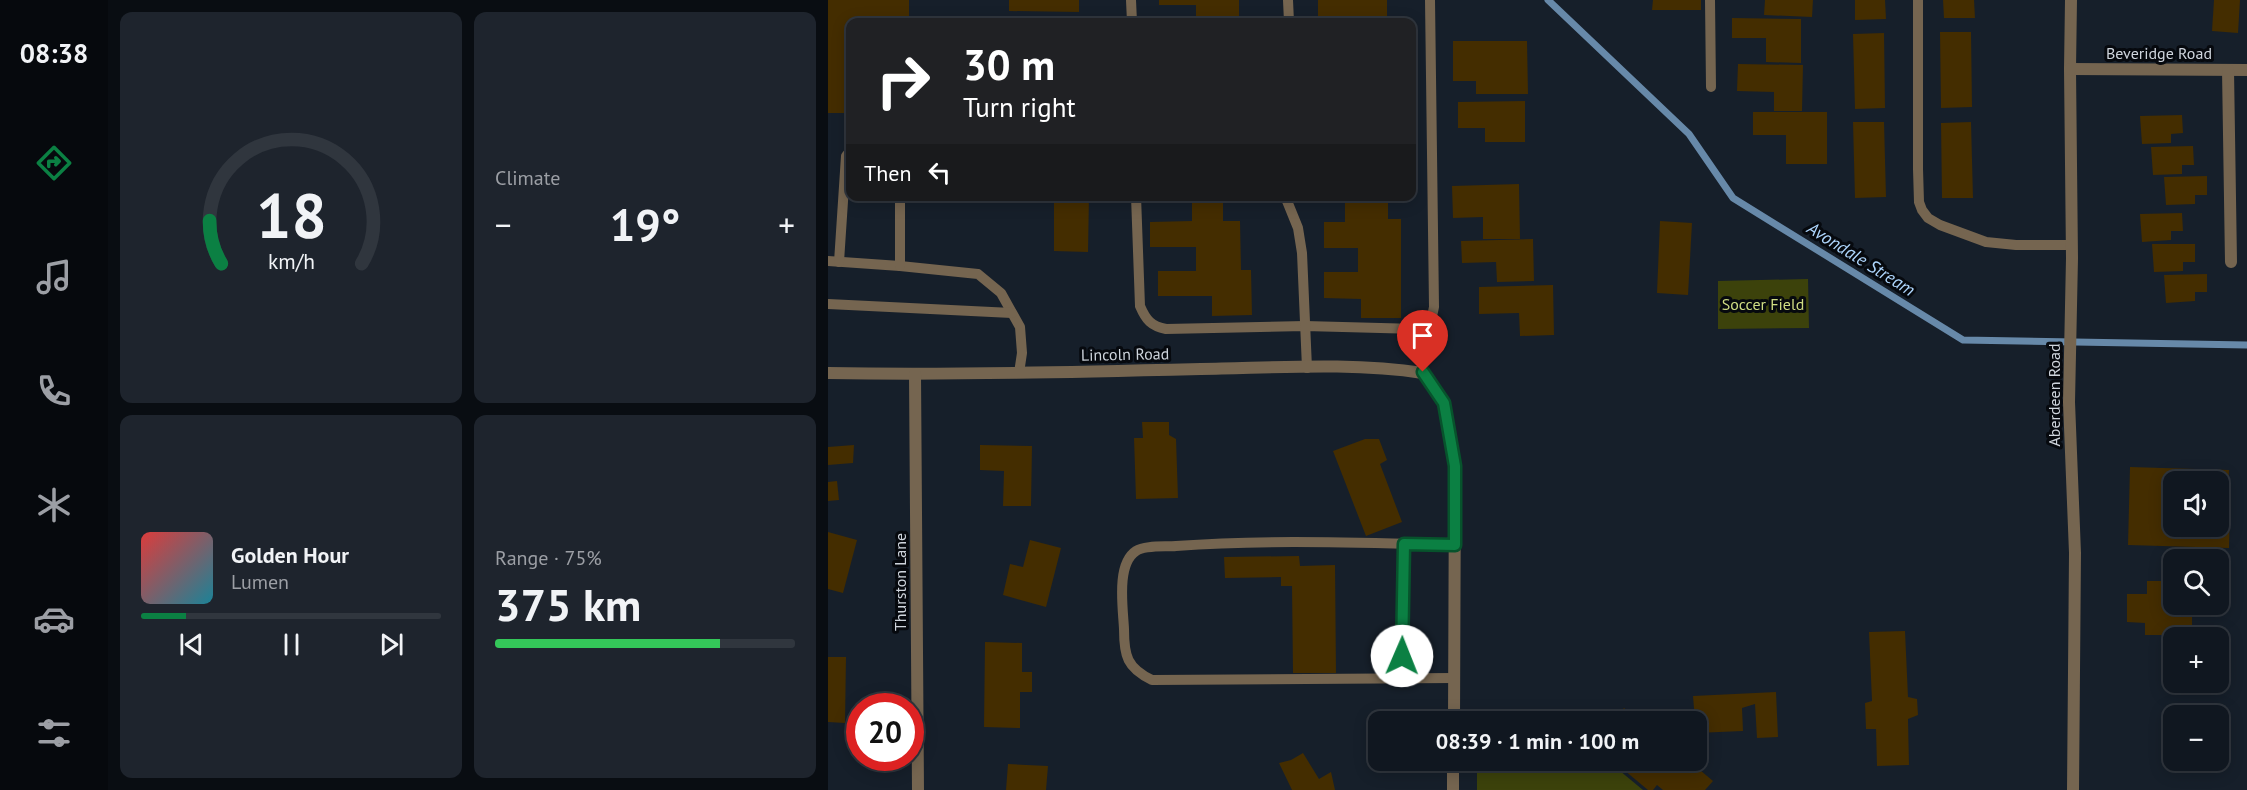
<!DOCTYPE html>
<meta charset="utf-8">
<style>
:root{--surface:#101720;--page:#1e242d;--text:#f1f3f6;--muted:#9c9fa5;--line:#30363e;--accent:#0b8043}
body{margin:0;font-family:"PT Sans",sans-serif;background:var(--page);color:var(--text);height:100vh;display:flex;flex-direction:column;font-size:22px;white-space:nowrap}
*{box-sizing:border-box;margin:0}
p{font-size:20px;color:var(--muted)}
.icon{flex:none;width:33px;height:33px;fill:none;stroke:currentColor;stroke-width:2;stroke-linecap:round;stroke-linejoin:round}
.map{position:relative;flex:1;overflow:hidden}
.sheet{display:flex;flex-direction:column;gap:12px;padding:12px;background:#090d12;width:720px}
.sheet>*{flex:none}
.banner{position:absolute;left:18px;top:18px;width:570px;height:183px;border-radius:12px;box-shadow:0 3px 15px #0003,0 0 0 2px var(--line);background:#202124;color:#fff;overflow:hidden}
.fabs{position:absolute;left:1335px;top:471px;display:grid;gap:12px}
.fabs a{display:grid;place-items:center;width:66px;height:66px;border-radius:12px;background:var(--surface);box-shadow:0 3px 15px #0003,0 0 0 2px var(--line);font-size:30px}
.speed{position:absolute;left:18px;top:693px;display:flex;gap:12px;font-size:30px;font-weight:700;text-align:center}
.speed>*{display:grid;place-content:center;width:78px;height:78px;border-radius:50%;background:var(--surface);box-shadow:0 3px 15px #0003,0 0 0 2px var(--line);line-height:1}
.speed .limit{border:9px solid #d22;background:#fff;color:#111}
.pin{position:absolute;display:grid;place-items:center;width:51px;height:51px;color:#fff;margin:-62px -26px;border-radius:50% 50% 50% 0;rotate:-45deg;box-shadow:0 0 6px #0007}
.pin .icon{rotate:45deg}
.me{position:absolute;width:66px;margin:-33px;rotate:1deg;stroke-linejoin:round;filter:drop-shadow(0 0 4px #0008)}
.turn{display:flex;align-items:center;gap:21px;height:126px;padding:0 18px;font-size:27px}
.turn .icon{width:78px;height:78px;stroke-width:2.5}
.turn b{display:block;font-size:42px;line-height:51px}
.then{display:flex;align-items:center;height:57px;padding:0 18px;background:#0003;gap:12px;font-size:22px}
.big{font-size:45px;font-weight:800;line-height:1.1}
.sheet .card{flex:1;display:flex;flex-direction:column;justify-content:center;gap:9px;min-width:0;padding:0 21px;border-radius:12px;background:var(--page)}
.sheet .dial{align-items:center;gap:0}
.dial svg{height:156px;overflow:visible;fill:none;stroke:var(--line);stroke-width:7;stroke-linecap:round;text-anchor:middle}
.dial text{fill:var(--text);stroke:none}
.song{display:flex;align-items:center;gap:18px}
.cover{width:72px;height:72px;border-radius:9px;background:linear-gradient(135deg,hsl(0 70% 55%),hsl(190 70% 35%))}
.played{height:6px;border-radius:3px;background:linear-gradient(90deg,var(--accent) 15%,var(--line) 15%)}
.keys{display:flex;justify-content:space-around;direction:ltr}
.heat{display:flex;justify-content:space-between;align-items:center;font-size:33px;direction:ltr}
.charge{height:9px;border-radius:4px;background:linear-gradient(90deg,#34c759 75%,var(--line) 0)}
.sheet .tiles{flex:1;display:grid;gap:12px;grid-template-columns:repeat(2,1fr)}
.trip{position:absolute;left:540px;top:711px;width:339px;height:60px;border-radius:12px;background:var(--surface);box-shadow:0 3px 15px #0003,0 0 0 2px var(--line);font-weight:800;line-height:60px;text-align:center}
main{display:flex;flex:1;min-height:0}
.menu{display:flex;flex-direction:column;width:108px;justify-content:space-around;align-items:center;background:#06090d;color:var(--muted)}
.menu .icon{width:42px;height:42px}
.menu .selected{color:var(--accent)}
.menu b{font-size:27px;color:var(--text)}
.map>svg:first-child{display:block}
.green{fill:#3c420b}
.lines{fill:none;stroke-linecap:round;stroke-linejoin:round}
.stream{stroke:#6789a9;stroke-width:7}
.building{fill:#442d00}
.service{stroke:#756550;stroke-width:10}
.minor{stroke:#756550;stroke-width:12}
.route-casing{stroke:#07532c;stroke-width:15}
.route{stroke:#0b8043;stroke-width:10}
.labels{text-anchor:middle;stroke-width:6;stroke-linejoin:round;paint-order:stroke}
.street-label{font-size:16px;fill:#cfd5dd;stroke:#06090e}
.park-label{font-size:16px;fill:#cfdc83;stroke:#06090e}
.water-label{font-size:18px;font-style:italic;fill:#aed6fd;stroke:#06090e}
</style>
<main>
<nav class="menu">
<b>08:38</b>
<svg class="icon selected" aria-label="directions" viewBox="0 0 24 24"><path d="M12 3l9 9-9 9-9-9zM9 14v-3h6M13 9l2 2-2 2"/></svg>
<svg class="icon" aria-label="music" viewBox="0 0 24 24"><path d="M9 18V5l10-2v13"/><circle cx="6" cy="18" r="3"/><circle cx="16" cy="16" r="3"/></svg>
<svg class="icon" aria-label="phone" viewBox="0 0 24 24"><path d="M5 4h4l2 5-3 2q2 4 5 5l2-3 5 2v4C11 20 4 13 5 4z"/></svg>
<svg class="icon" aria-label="climate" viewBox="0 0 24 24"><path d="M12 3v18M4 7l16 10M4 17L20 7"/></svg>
<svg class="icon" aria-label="car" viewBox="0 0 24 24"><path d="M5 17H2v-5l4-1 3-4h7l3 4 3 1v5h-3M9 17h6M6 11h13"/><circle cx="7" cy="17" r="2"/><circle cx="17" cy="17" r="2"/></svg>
<svg class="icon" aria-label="filters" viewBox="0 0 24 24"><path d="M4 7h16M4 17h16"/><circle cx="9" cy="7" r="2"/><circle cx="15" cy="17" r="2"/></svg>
</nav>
<section class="sheet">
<div class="tiles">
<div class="card dial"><svg viewBox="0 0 100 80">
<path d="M14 69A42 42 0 1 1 86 69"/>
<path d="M14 69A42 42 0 0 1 8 47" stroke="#0b8043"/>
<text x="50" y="56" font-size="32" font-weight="700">18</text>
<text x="50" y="72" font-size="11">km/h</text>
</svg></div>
<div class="card"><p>Climate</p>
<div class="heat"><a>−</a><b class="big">19°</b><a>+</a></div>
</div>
<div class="card">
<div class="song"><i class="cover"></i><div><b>Golden Hour</b><p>Lumen</p></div></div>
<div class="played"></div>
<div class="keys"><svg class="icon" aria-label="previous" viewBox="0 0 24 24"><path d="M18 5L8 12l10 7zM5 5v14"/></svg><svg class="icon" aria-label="pause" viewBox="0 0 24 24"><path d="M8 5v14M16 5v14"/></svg><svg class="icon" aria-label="next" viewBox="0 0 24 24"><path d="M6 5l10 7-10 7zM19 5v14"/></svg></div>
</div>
<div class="card"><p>Range · 75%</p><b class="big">375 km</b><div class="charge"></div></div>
</div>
</section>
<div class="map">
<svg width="1419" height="790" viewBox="0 0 1419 790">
<rect width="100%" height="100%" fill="#161f2a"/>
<g class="green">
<path d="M 980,279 L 981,328 L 890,329 L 890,281 Z"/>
<path d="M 649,761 L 780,761 L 815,790 L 649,790 Z"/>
</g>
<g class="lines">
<path class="stream" d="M 720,0 L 861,134 L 905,198 L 1135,340 L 1419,345"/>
</g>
<g class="building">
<path d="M 0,0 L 81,0 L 81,22 L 22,22 L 22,113 L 0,113 Z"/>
<path d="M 181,0 L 251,0 L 251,12 L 181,11 Z"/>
<path d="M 331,0 L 411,0 L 411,22 L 368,22 L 368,5 L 331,5 Z"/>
<rect x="490" y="0" width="69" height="22"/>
<path d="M 825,0 L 873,0 L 873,10 L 824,10 Z"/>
<path d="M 937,0 L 985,0 L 984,17 L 936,15 Z"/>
<path d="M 1027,0 L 1057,0 L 1058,19 L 1027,20 Z"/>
<path d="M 1115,0 L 1146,0 L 1147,18 L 1116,18 Z"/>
<path d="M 1386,0 L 1412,0 L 1410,33 L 1384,31 Z"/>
<path d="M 904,18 L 973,19 L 973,63 L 938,62 L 938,38 L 904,38 Z"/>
<path d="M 1112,32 L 1143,32 L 1144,107 L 1113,108 Z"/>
<path d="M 1056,33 L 1057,108 L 1027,109 L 1025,34 Z"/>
<path d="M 625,41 L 699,41 L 700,94 L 648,94 L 648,81 L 625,81 Z"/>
<path d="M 910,64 L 975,65 L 974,111 L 946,111 L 946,92 L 909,91 Z"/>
<path d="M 697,101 L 697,142 L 657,142 L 657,128 L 630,128 L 630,102 Z"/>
<path d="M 925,112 L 999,112 L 999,164 L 958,164 L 958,135 L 925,135 Z"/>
<path d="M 1354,115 L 1355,133 L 1343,134 L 1343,143 L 1314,144 L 1312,116 Z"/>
<path d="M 1025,122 L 1056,122 L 1058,197 L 1027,198 Z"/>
<path d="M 1143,122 L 1145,198 L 1114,198 L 1113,123 Z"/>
<path d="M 1365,146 L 1366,165 L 1354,165 L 1354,174 L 1325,175 L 1323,147 Z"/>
<path d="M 1379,176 L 1379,195 L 1367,195 L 1367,204 L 1338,205 L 1336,177 Z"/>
<path d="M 691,184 L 692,239 L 655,239 L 655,217 L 625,218 L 624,186 Z"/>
<path d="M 226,196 L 261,196 L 260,252 L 226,251 Z"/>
<path d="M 364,196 L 395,196 L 395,221 L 412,221 L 413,270 L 423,270 L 424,315 L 384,316 L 384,296 L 330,296 L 330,271 L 368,271 L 368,247 L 322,247 L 322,222 L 364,221 Z"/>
<path d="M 476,196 L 560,196 L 560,219 L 573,219 L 573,318 L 533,318 L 533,299 L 496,298 L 496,272 L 530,272 L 530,248 L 496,248 L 496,222 L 517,222 L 517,200 L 476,200 Z"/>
<path d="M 1354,213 L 1355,231 L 1343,231 L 1343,240 L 1314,242 L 1312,214 Z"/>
<path d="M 832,221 L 864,223 L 860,295 L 829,293 Z"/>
<path d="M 705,239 L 706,281 L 669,282 L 668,262 L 634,263 L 633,241 Z"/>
<path d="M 1324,244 L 1367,244 L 1367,262 L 1355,262 L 1355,271 L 1326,272 Z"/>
<path d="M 1379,274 L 1379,292 L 1367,292 L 1367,301 L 1338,303 L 1336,275 Z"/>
<path d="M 725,285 L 726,335 L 692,336 L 691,313 L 651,314 L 651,287 Z"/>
<path d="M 314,422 L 341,422 L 341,435 L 348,439 L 350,498 L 308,499 L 306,438 L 315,438 Z"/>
<path d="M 537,439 L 551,439 L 559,460 L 552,464 L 574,522 L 538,536 L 505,451 Z"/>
<path d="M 26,445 L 25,463 L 0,465 L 0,447 Z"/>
<path d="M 152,445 L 204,446 L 203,506 L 175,506 L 176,471 L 152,470 Z"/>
<path d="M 1302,467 L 1401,470 L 1400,490 L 1390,490 L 1390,482 L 1346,482 L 1346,526 L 1390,526 L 1390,507 L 1402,507 L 1401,548 L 1300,545 Z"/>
<path d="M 9,481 L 11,500 L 0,501 L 0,482 Z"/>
<path d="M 0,532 L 29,540 L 15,593 L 0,589 Z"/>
<path d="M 202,540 L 233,548 L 218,607 L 175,595 L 182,564 L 195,567 Z"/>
<path d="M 471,556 L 472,566 L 507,565 L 508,673 L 465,673 L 464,586 L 453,586 L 453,577 L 397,578 L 396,557 Z"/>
<path d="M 1319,581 L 1346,581 L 1346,604 L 1364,604 L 1364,635 L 1317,635 L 1317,623 L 1299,622 L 1299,594 L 1319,594 Z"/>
<path d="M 1077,631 L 1080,697 L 1089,699 L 1090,715 L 1080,719 L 1081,765 L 1049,766 L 1048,729 L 1038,729 L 1037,703 L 1044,701 L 1041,632 Z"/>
<path d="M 157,642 L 194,643 L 194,672 L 204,672 L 204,692 L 192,692 L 192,728 L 156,727 Z"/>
<path d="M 0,657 L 18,657 L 17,723 L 0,722 Z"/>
<path d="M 948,692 L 950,737 L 929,738 L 927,704 L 914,708 L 915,731 L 868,733 L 865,696 Z"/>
<path d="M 796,708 L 813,722 L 785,722 Z"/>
<path d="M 475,753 L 491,779 L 503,772 L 507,790 L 464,790 L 451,763 L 463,760 Z"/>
<path d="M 784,760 L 860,760 L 885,781 L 877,790 L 835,790 L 829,785 L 825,790 L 820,790 Z"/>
<path d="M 180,764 L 220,766 L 218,790 L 178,790 Z"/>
</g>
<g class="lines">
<g class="service">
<path d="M 303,0 L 304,22"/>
<path d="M 460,0 L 461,22"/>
<path d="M 882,0 L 883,87"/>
<path d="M 1090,0 L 1090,169 L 1091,202 L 1094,210 L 1100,218 L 1112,225 L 1158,242 L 1188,245 L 1244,245"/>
<path d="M 308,196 L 312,306 C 318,320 323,326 338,329 L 477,326 L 590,329 L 603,321 L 606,307 L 602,0"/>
<path d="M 457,196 L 470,228 L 474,253 L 479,368"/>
<path d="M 0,261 L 72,266 L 150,274 L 173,293 L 192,327 L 194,353 L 191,373"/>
<path d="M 11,262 L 18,156 L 22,151"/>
<path d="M 72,266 L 72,196"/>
<path d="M 0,304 L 184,313"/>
<path d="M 626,678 L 324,680 C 299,668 296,656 296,629 C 295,608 288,564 308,551 C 317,545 337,547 348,546 C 440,539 534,543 627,545"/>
<path d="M 573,679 L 576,544"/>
</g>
<g class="minor">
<path d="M 1243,0 L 1242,69 L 1244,258 L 1241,402 L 1247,553 L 1245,790"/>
<path d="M 1242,69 L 1419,70"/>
<path d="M 1400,70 L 1403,262"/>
<path d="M 0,373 C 124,375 249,372 373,369 C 446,368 522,362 595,373 L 616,403 L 627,466 L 626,722"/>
<path d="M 87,374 L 90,790"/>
<path d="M 625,790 L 625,760"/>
</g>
</g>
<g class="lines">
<defs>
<path id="route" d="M 574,656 L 576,544 L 627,545 L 627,466 L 616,403 L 595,372"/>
</defs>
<use href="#route" class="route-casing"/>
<use href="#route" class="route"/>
</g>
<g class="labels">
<g class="street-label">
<text x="1331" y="59">Beveridge Road</text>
<text transform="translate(297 354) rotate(-1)" y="6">Lincoln Road</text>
<text transform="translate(1226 395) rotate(-90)" y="6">Aberdeen Road</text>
<text transform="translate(72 582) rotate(-90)" y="6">Thurston Lane</text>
</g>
<g class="park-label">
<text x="935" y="310">Soccer Field</text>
</g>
<g class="water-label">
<text transform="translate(1033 259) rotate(32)" y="6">Avondale Stream</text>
</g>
</g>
</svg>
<div class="fabs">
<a><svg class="icon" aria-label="sound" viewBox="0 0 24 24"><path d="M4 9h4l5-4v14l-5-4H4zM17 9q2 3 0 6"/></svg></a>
<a><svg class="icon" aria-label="search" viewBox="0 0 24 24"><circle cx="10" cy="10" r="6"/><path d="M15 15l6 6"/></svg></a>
<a>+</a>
<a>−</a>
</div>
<div class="speed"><div class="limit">20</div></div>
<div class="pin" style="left:595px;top:372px;background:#d93025"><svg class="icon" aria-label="arrive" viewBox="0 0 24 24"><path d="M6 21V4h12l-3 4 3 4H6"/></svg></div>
<svg class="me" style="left:574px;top:656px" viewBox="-20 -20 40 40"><circle r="19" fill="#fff"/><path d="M0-13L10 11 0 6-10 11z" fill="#0b8043"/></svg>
<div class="trip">08:39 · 1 min · 100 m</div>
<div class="banner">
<div class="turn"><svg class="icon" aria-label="right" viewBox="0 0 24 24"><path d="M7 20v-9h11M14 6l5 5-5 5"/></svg><div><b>30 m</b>Turn right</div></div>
<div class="then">Then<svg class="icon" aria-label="left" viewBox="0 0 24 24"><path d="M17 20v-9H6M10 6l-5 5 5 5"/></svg></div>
</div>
</div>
</main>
